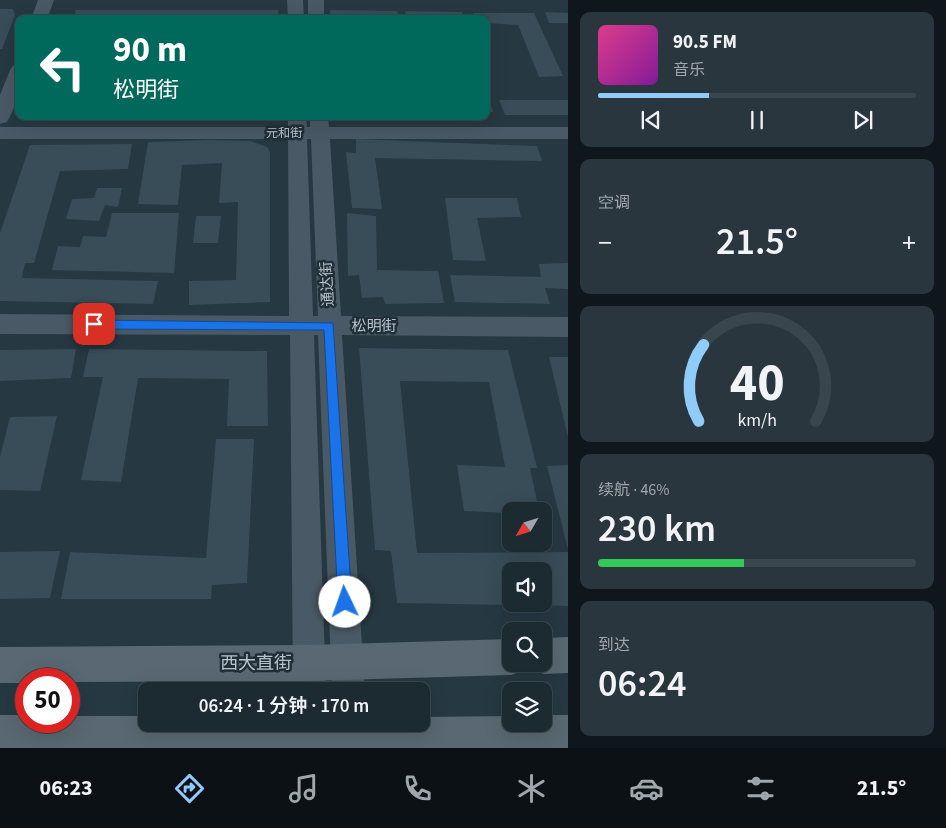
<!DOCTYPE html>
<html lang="zh">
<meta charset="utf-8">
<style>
:root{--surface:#1c2a32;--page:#29363e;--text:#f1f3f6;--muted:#a0a7ac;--line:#3a464d;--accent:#90ccf9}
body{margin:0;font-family:"Source Sans 3","Noto Sans SC",sans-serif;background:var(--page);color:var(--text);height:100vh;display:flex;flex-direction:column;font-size:19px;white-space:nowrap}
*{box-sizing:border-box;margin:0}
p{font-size:16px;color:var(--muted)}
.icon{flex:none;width:28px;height:28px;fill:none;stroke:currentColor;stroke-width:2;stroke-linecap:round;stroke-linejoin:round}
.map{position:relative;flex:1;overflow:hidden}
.drawer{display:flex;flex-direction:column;gap:12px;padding:12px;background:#0f171c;width:378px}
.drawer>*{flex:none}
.guide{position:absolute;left:15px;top:15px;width:475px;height:105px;border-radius:10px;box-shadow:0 5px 20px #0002,0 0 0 1px var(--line);background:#00695c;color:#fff;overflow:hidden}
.needle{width:32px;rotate:231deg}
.buttons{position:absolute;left:502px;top:502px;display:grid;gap:10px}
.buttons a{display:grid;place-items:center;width:50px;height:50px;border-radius:10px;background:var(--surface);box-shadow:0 5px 20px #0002,0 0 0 1px var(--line);font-size:25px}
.speed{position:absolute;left:15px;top:668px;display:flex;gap:10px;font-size:25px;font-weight:700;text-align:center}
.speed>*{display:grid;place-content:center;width:65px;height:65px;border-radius:50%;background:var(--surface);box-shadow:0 5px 20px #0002,0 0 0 1px var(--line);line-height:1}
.speed .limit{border:8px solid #d22;background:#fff;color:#111}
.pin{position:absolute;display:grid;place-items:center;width:42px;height:42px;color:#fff;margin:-21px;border-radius:10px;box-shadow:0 2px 8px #0006}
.me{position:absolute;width:55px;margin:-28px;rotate:357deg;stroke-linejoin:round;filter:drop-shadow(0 0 4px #0008)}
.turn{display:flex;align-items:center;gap:18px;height:105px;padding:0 15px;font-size:22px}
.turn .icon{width:65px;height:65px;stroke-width:2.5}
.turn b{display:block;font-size:35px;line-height:42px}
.big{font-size:38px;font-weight:600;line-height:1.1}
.drawer .card{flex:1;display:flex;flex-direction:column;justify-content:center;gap:8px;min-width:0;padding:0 18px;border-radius:10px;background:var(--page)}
.drawer .dial{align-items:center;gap:0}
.dial svg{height:130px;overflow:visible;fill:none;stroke:var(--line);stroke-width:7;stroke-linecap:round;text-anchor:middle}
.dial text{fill:var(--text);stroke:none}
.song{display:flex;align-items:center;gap:15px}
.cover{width:60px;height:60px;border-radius:8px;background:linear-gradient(135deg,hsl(330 70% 55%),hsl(290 70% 35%))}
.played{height:5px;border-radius:2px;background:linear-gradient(90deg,var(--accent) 35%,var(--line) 35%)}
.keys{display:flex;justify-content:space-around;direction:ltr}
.heat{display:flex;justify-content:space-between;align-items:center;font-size:28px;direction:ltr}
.charge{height:8px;border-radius:4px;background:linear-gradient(90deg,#34c759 46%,var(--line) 0)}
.trip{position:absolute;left:138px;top:682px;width:292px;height:50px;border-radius:10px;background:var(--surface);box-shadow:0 5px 20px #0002,0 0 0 1px var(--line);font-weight:600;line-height:50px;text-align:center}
.tab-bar{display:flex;height:80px;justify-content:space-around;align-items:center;background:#0b1114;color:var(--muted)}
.tab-bar .icon{width:35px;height:35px}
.tab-bar .selected{color:var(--accent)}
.tab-bar b{font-size:22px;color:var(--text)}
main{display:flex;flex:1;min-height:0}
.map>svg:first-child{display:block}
.building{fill:#384d58}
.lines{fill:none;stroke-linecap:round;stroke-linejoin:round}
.secondary{fill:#495965;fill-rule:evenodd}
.primary{fill:#596872;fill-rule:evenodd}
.route{fill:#1a73e8;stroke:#114b97}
.labels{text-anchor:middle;stroke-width:5;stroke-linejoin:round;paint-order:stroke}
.far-street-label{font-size:12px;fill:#b8c3cc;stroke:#1f2e37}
.street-label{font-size:15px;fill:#b8c3cc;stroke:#1f2e37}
.near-street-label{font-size:18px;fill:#b8c3cc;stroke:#1f2e37}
</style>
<main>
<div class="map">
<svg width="569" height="748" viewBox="0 0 569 748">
<rect width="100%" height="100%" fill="#263842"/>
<g class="building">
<path d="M 0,9 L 13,9 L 15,15 L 2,49 L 0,49 Z"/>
<path d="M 76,10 L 278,10 L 279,19 L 74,19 Z"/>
<path d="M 330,10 L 397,11 L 400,19 L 331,19 Z"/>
<path d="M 405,11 L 462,12 L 464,19 L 407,19 Z"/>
<path d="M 545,12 L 569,13 L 569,23 L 549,23 Z"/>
<path d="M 473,13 L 534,13 L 563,76 L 539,77 L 518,25 L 486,23 L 486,19 L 475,19 Z"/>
<path d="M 486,93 L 487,93 L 493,112 L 486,112 Z"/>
<path d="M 499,100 L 569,100 L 569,115 L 505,115 Z"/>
<path d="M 356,139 L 537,146 L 542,161 L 375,158 L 382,209 L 352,208 L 346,152 L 356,153 Z"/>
<path d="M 207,140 L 250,141 L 267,147 L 270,152 L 270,302 L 189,305 L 189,281 L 236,280 L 238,202 L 219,203 L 222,163 L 182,165 L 178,205 L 138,204 L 148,142 Z"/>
<path d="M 132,144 L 128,169 L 60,171 L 34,263 L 25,263 L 22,278 L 158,281 L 153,304 L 0,301 L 0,233 L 30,145 Z"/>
<path d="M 97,188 L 122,188 L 118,207 L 105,205 L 99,221 L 66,219 L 72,199 L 94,198 Z"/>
<path d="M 445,198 L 517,198 L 521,217 L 477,218 L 486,261 L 453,260 Z"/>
<path d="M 112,213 L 179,213 L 174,273 L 52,270 L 58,246 L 80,247 L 83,236 L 106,237 Z"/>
<path d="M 347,213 L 376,216 L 377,270 L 438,271 L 444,303 L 385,304 L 383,297 L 362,298 L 359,275 L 348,276 Z"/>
<path d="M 196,216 L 221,216 L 218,243 L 193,243 Z"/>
<path d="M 569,263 L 569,289 L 545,288 L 550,304 L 455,302 L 450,275 L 541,277 L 539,264 Z"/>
<path d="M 359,348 L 508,350 L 537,468 L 530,468 L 539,511 L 511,511 L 511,513 L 464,511 L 457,465 L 505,467 L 489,382 L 400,381 L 417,553 L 569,552 L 569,606 L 539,605 L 544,604 L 544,571 L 511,571 L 511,605 L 397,603 L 391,551 L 375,550 Z"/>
<path d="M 76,349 L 71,378 L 0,381 L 0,350 Z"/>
<path d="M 89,349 L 267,351 L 268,426 L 227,426 L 229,379 L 138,378 L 121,482 L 81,480 L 103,377 L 83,377 Z"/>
<path d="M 549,357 L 569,357 L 569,437 L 568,437 Z"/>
<path d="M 57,416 L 40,491 L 0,490 L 0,457 L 10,417 Z"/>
<path d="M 216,439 L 254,439 L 247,583 L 212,585 L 211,599 L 61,599 L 70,552 L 206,558 Z"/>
<path d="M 569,465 L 569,549 L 568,549 L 547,466 Z"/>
<path d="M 60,551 L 50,598 L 0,599 L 0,552 Z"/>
</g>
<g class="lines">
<g class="secondary">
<path d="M 38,0 L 54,0 L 47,19 L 31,19 Z"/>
<path d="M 287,0 L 303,0 L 304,19 L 288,19 Z"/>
<rect x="308" y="0" width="16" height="19"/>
<path d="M 19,65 C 19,85 18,104 7,122 L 0,124 L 0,95 L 10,70 L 13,66 Z"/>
<path d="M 288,116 L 306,116 L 307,127 L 310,127 L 310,116 L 328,116 L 329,127 L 569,127 L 569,139 L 330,139 L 341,316 L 569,317 L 569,337 L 342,335 L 365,691 L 332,691 L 318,335 L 314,335 L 326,691 L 293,691 L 290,335 L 0,334 L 0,314 L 289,316 L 288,139 L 0,139 L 0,127 L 288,127 ZM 307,139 L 311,139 L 318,316 L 313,316 Z"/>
</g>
<g class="primary">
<path d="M 569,637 L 569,673 L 544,674 L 531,669 L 529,664 L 544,664 L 544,638 Z"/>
<path d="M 511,639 L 511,664 L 526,664 L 524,670 L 511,675 L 308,681 L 69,682 L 69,679 L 26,679 L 26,683 L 0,683 L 0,647 L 308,645 Z"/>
<path d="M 0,715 L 26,715 L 26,721 L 69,721 L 69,716 L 146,716 L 146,724 L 421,724 L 421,717 L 511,716 L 511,724 L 544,724 L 544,715 L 569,715 L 569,748 L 0,748 Z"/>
</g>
</g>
<path class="route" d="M 94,320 L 333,323 L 352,602 L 350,607 L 345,609 L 340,607 L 338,602 L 324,330 L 94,329 L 89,324 Z"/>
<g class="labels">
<g class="far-street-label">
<text x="284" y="137">元和街</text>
</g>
<g class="street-label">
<text transform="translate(327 284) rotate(-93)" y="5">通达街</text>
<text x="374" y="331">松明街</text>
</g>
<g class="near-street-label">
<text x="256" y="669">西大直街</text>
</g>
</g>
</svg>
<div class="buttons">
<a><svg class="needle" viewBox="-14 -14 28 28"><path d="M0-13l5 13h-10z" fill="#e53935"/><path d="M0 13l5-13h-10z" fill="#a0a7ac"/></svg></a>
<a><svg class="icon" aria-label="sound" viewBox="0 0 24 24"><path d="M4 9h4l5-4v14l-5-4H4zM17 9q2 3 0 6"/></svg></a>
<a><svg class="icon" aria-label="search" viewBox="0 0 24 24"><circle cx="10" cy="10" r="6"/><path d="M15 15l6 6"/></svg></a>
<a><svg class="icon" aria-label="layers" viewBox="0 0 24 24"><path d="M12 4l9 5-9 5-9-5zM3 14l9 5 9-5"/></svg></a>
</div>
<div class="speed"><div class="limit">50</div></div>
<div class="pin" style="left:94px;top:324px;background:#d93025"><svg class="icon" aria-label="arrive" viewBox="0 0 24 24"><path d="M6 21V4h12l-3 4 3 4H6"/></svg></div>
<svg class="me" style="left:345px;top:602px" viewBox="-20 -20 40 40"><circle r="19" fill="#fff"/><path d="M0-13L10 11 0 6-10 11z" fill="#1a73e8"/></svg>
<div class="trip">06:24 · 1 分钟 · 170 m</div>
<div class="guide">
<div class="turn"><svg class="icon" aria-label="left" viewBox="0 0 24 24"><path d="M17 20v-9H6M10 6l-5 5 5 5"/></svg><div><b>90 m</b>松明街</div></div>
</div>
</div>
<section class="drawer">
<div class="card">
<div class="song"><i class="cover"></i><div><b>90.5 FM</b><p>音乐</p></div></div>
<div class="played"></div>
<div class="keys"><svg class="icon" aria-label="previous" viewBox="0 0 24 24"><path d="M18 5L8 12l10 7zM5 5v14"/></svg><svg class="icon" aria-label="pause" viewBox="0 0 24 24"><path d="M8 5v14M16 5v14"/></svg><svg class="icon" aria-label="next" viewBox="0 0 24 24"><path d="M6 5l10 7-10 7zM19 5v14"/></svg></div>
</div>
<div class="card"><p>空调</p>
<div class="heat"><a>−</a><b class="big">21.5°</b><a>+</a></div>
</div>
<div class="card dial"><svg viewBox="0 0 100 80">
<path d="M14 69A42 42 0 1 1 86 69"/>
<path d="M14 69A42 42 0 0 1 17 22" stroke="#90ccf9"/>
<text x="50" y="56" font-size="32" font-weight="700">40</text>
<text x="50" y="72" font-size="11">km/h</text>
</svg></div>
<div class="card"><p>续航 · 46%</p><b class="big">230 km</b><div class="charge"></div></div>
<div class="card"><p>到达</p><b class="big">06:24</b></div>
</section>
</main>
<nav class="tab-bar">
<b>06:23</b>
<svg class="icon selected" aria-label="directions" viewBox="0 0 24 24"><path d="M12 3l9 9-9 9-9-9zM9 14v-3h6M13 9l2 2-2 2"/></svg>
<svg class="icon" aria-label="music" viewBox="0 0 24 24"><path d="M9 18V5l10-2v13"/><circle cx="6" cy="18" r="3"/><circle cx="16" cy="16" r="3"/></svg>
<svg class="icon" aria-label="phone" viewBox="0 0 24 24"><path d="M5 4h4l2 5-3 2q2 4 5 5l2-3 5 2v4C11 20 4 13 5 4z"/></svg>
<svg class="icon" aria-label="climate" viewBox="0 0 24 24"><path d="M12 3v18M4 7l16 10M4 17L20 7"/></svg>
<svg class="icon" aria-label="car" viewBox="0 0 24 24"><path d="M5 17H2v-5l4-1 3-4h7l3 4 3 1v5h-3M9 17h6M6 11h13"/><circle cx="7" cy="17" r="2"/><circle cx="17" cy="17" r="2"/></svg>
<svg class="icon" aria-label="filters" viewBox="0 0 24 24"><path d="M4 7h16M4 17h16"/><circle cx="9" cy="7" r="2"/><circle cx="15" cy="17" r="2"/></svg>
<b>21.5°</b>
</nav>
